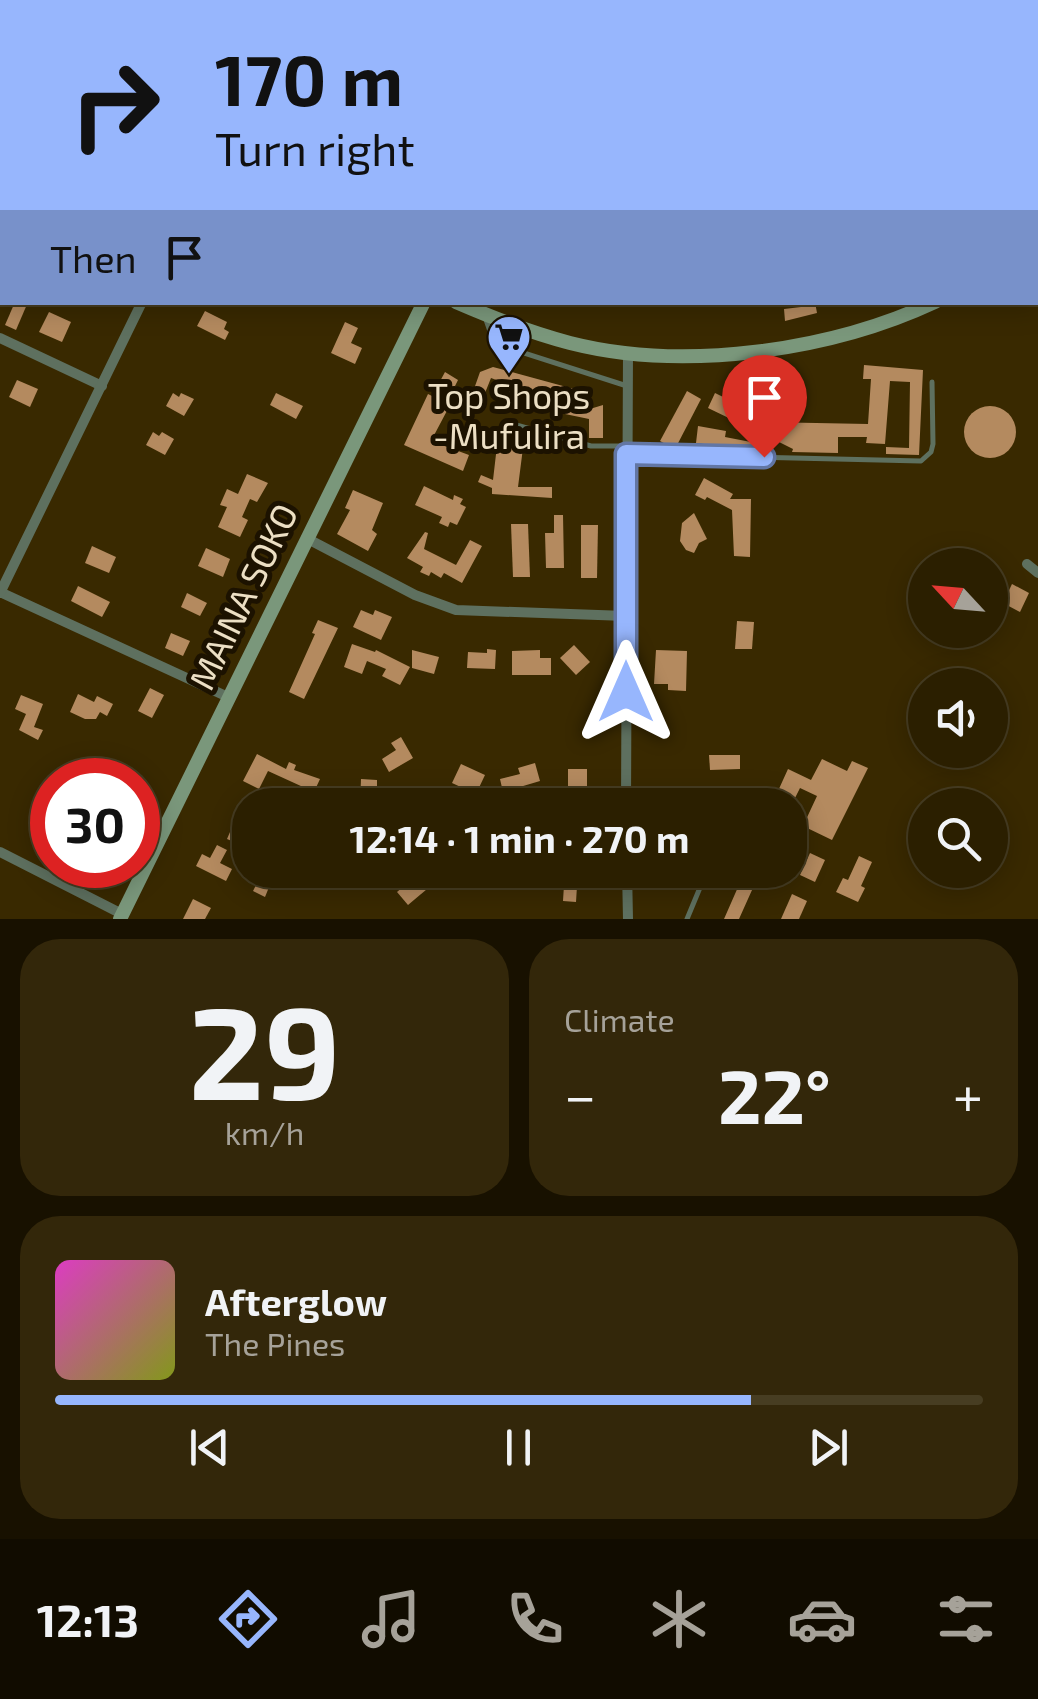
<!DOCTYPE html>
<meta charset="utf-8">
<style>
:root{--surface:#2b1f00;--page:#33270a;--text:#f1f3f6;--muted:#a6a299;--line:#473d22;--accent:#97b6fd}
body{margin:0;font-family:"Exo 2",sans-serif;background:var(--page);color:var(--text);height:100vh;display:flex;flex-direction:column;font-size:38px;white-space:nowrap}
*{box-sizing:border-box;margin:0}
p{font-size:32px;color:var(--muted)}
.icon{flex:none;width:55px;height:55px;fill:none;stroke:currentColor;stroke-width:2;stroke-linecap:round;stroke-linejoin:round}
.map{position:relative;height:919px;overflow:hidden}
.side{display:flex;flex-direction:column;gap:20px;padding:20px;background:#181100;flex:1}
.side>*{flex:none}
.guide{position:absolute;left:0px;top:0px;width:1040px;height:305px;box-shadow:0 5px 25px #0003,0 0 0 2px var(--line);background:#97b6fd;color:#111;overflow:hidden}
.needle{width:65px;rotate:296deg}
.fabs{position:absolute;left:908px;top:548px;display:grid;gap:20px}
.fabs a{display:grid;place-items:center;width:100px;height:100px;border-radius:50%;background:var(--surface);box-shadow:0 5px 25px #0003,0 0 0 2px var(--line);font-size:50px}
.speed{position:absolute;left:30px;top:758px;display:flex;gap:20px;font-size:50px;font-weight:700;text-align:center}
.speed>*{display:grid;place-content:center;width:130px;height:130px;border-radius:50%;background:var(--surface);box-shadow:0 5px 25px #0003,0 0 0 2px var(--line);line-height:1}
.speed .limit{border:15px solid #d22;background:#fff;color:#111}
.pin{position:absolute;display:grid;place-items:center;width:85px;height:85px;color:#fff;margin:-102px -42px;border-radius:50% 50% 50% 0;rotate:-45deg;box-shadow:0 0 10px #0007}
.pin .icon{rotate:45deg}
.me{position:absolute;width:110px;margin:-55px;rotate:0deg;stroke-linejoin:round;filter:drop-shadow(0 0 8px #0008)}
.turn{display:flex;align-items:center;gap:35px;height:210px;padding:0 50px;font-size:45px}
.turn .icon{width:130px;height:130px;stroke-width:2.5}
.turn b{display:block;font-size:70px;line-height:85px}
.then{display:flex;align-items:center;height:95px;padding:0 50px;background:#0003;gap:20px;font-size:38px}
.big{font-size:75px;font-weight:700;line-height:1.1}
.side .card{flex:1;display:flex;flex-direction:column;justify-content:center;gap:15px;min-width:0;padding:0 35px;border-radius:40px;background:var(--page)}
.side .dial{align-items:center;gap:0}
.dial b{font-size:130px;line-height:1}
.song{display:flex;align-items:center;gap:30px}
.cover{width:120px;height:120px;border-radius:15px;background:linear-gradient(135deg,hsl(310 70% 55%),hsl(70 70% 35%))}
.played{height:10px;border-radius:5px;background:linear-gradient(90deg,var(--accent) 75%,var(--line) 75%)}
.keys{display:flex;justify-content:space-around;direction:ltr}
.heat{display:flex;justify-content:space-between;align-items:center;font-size:55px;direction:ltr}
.side .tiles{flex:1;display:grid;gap:20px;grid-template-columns:1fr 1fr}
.card:last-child{grid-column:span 2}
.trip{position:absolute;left:232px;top:788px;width:575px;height:100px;border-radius:40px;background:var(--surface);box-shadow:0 5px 25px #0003,0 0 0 2px var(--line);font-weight:700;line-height:100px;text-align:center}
.dock{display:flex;height:160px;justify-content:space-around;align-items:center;background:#110c00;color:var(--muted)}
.dock .icon{width:70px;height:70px}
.dock .active{color:var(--accent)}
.dock b{font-size:45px;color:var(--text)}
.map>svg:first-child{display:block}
.building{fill:#b48a5f}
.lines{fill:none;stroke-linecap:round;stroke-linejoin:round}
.lane{stroke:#5e705f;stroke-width:5}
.street{stroke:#5e705f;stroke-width:10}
.secondary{stroke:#7a977b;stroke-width:14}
.route-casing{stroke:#6276a4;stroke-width:25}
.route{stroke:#97b6fd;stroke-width:18}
.labels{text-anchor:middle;stroke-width:10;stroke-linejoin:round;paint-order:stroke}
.poi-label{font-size:35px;fill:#ecdfc4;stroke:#1c1200}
.street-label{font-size:35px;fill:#ecdfc4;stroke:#1c1200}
</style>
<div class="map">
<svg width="1038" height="919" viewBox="0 0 1038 919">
<rect width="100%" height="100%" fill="#392900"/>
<g class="building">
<path d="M 15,302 L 28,302 L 16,330 L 5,325 Z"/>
<path d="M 800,302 L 815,302 L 817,313 L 785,321 L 784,309 L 801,307 Z"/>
<path d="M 205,311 L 227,322 L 224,329 L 229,332 L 225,340 L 197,326 Z"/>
<path d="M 49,312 L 71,322 L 62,342 L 39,332 Z"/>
<path d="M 345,322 L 358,328 L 351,343 L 362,348 L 355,364 L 331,353 Z"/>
<path d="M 864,365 L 923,370 L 919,455 L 886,454 L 886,447 L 909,448 L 910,382 L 890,381 L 885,444 L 866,443 L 867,437 L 838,437 L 838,453 L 792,452 L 793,449 L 775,440 L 776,434 L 762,434 L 708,408 L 715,393 L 766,418 L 764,422 L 868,424 L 871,379 L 863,379 Z"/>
<path d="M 493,367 L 585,392 L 580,412 L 603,405 L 603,438 L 589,438 L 589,419 L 565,414 L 566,409 L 547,404 L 546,407 L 531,403 L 529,409 L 512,405 L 514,398 L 503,394 L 507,384 L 491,378 L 485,393 L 474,389 L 480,372 Z"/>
<path d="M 445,372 L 458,380 L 455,386 L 459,388 L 431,441 L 469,455 L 463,471 L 404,445 L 428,394 L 432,396 Z"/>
<path d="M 17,380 L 38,389 L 30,407 L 9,397 Z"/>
<path d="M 687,391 L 701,399 L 675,449 L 660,441 Z"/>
<path d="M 173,393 L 179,397 L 181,393 L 194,399 L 184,416 L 166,406 Z"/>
<path d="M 276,393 L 303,406 L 296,419 L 270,405 Z"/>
<circle cx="990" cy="432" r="26"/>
<path d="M 698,426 L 726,431 L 725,437 L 756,443 L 755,451 L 696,443 Z"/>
<path d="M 153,432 L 159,436 L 162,432 L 174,439 L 165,455 L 146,445 Z"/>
<path d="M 498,437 L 524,440 L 518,487 L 552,487 L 552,498 L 492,494 L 492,488 L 478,482 L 481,475 L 493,480 Z"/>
<path d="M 247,474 L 268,483 L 257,502 L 250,499 L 242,517 L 248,520 L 240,537 L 218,527 L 227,507 L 220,505 L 227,489 L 238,494 Z"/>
<path d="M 704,478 L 733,494 L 730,499 L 751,499 L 750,557 L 734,556 L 732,510 L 707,497 L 705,500 L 695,495 Z"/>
<path d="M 424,486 L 453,500 L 454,495 L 463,499 L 460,504 L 466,507 L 457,525 L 450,522 L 448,527 L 439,523 L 442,517 L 415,505 Z"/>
<path d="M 353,490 L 383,503 L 372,530 L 377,534 L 368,551 L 337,534 L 350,510 L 345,508 Z"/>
<path d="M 694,513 L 707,539 L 699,543 L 694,553 L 686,550 L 680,541 L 682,523 Z"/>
<path d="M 554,515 L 563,515 L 564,568 L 546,568 L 545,533 L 554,533 Z"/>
<path d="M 511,524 L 528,524 L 530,577 L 513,577 Z"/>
<path d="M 581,525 L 598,525 L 597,578 L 581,578 Z"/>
<path d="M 425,532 L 428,533 L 424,549 L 456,565 L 470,540 L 482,546 L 462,583 L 444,573 L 441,578 L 431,572 L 429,576 L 420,572 L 423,567 L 407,558 Z"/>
<path d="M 92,546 L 116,557 L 109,573 L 85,563 Z"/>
<path d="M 206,548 L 230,559 L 223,577 L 198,566 Z"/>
<path d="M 1012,584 L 1029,593 L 1020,612 L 1003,603 Z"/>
<path d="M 78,586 L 110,602 L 102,617 L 71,601 Z"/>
<path d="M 187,593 L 207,603 L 200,616 L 181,607 Z"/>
<path d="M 361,610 L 373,615 L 375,610 L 392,617 L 381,640 L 353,627 Z"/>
<path d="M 318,620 L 338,628 L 304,699 L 289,692 L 315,634 L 312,633 Z"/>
<path d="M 737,621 L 754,622 L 752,649 L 735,649 Z"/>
<path d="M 171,633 L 190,641 L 183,656 L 165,648 Z"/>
<path d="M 352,644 L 375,652 L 376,650 L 410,667 L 400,685 L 382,676 L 386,669 L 367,661 L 362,674 L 344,667 Z"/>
<path d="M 574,645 L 590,662 L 576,675 L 560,658 Z"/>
<path d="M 487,649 L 496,650 L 495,669 L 467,668 L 468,652 L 487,653 Z"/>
<path d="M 412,650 L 439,657 L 434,674 L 412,668 Z"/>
<path d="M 540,650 L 540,658 L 551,658 L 551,675 L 512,675 L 512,651 Z"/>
<path d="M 656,650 L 687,651 L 686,691 L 668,690 L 668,684 L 654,684 Z"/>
<path d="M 150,688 L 164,695 L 152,718 L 138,711 Z"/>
<path d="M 78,694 L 94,702 L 97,696 L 113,704 L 107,716 L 100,712 L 96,719 L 85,719 L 70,712 Z"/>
<path d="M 21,695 L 43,704 L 34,727 L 43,730 L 38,740 L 19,730 L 26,714 L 15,709 Z"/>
<path d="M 401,737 L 413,758 L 389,772 L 382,759 L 396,750 L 391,743 Z"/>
<path d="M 257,754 L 286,769 L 289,762 L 296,765 L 294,770 L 320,779 L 314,792 L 268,771 L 259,789 L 243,781 Z"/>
<path d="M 709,755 L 740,755 L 740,769 L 710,770 Z"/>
<path d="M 822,759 L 847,771 L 852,761 L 868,768 L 832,840 L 803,826 L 817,796 L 800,788 L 795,798 L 778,791 L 788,769 L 811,780 Z"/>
<path d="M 535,763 L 540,781 L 503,792 L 500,779 L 520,774 L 518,768 Z"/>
<path d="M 461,764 L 485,775 L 476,794 L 452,783 Z"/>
<path d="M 568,769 L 587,769 L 587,794 L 582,794 L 582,798 L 571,798 L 572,793 L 568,793 Z"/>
<path d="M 361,779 L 377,780 L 377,805 L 360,805 Z"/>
<path d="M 242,804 L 250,805 L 247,824 L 250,826 L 250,840 L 243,837 L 239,844 L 227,839 Z"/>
<path d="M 217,845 L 227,850 L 220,863 L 232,869 L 226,881 L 196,866 L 202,854 L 210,858 Z"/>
<path d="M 810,853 L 825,860 L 815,882 L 800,875 Z"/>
<path d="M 859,856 L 872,862 L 861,886 L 865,888 L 858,902 L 836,892 L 843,878 L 848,880 Z"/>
<path d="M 257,870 L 276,870 L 265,897 L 253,891 L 258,881 L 253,878 Z"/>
<path d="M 456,870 L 483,870 L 483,882 L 470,882 L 470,887 L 456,887 Z"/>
<path d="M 565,870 L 578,870 L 576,902 L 563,901 Z"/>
<path d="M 726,870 L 761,870 L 739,919 L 724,919 L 742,878 Z"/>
<path d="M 419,873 L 433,884 L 408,905 L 397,892 Z"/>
<path d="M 792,894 L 807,901 L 799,919 L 781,919 Z"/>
<path d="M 193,899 L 211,908 L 205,919 L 183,919 Z"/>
</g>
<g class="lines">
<g class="lane">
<path d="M 485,317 L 492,337 L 499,345 L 627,386"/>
<path d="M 509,423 L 591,446 L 626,446"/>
<path d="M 628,454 L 921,461 L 931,452 L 933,444 L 932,382"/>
<path d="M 687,919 L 704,878 L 702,870"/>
</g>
<g class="street">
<path d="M 13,2 L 15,0"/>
<path d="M 289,2 L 291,0"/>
<path d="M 569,2 L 570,0"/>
<path d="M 958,2 L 962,0"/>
<path d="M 0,30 L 2,24"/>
<path d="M 1038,111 L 1038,112"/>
<path d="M 0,338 L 102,386"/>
<path d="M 306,538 L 415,595 L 456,610 L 626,616"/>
<path d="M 1027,564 L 1038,573"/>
<path d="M 0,592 L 228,697"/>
<path d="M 0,593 L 142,302"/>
<path d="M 626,805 L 628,353"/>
<path d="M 0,852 L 122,914"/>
<path d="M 627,870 L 628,919"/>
</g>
<g class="secondary">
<path d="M 0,82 L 2,84"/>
<path d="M 456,302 C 493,318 531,333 570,343 C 684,372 830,351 935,302"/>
<path d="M 120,919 L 424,302"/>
</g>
</g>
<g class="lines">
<defs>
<path id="route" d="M 626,692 L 626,454 L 764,457"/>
</defs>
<use href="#route" class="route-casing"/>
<use href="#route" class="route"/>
</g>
<defs>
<symbol id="supermarket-pin" viewBox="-11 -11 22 30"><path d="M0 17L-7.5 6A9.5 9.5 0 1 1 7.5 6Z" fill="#97b6fd" stroke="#1c1200"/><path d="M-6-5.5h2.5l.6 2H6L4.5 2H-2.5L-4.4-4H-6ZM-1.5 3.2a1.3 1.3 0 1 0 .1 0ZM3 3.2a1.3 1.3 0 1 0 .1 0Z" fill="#111"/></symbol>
</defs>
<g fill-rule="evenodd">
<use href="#supermarket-pin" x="484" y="312" width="50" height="68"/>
</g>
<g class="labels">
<g class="poi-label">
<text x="509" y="409">Top Shops<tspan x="509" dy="40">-Mufulira</tspan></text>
</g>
<g class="street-label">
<text transform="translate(244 597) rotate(-64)" y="12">MAINA SOKO</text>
</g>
</g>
</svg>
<div class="fabs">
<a><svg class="needle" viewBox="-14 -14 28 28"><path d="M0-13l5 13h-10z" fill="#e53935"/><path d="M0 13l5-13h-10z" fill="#a6a299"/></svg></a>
<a><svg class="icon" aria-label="sound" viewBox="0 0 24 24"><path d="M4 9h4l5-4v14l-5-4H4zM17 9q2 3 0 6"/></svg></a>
<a><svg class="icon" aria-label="search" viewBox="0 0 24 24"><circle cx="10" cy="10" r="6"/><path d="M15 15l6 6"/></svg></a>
</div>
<div class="speed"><div class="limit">30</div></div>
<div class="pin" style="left:764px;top:457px;background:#d93025"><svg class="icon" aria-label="arrive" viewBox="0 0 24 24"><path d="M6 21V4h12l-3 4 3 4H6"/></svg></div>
<svg class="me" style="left:626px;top:692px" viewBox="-20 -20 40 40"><path d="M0-17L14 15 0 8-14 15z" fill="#97b6fd" stroke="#fff" stroke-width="4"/></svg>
<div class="trip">12:14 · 1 min · 270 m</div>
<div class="guide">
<div class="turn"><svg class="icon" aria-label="right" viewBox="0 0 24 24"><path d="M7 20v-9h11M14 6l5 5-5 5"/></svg><div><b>170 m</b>Turn right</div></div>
<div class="then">Then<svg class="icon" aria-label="arrive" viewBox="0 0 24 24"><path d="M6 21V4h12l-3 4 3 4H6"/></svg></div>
</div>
</div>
<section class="side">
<div class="tiles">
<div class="card dial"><b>29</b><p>km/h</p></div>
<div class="card"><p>Climate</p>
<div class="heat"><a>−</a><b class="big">22°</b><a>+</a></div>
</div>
<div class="card">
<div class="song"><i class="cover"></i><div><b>Afterglow</b><p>The Pines</p></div></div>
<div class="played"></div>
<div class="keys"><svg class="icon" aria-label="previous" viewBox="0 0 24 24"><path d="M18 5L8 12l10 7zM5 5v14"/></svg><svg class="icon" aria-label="pause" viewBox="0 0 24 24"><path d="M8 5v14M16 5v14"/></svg><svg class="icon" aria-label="next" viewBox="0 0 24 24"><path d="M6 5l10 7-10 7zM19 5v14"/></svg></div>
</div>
</div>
</section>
<nav class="dock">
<b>12:13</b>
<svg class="icon active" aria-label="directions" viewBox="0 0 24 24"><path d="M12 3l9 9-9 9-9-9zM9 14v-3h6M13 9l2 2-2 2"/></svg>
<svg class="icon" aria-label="music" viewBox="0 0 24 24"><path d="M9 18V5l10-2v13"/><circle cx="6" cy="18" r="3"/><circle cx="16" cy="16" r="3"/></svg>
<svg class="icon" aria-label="phone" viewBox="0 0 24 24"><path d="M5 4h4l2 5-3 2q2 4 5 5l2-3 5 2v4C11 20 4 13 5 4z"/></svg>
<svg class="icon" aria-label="climate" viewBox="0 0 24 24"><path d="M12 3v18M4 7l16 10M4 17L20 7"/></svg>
<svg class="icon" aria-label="car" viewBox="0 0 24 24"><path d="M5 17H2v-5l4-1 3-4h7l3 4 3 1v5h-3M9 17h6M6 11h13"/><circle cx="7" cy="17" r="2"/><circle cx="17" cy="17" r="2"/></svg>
<svg class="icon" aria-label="filters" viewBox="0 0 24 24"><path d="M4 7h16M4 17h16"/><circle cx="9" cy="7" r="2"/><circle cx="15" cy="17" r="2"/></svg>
</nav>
